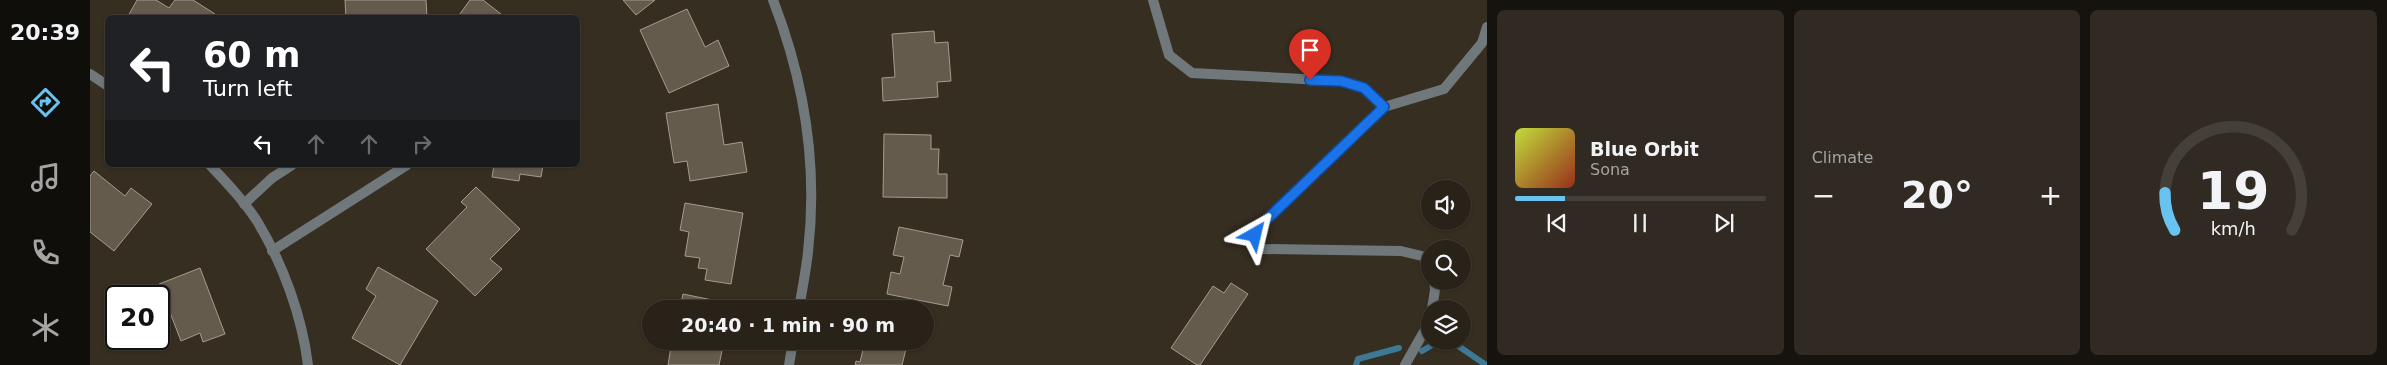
<!DOCTYPE html>
<meta charset="utf-8">
<style>
:root{--surface:#282219;--page:#302a22;--text:#f1f3f6;--muted:#a5a4a2;--line:#443f38;--accent:#69c3f1}
body{margin:0;font-family:"DejaVu Sans",sans-serif;background:var(--page);color:var(--text);height:100vh;display:flex;flex-direction:column;font-size:19px;white-space:nowrap}
*{box-sizing:border-box;margin:0}
p{font-size:16px;color:var(--muted)}
.icon{flex:none;width:28px;height:28px;fill:none;stroke:currentColor;stroke-width:2;stroke-linecap:round;stroke-linejoin:round}
.map{position:relative;flex:1;overflow:hidden}
.details{display:flex;flex-direction:column;gap:10px;padding:10px;background:#16130e;width:900px}
.details>*{flex:none}
.guide{position:absolute;left:15px;top:15px;width:475px;height:152px;border-radius:8px;box-shadow:0 1px 4px #0004,0 0 0 1px var(--line);background:#202124;color:#fff;overflow:hidden}
.tools{position:absolute;left:1331px;top:180px;display:grid;gap:10px}
.tools a{display:grid;place-items:center;width:50px;height:50px;border-radius:50%;background:var(--surface);box-shadow:0 1px 4px #0004,0 0 0 1px var(--line);font-size:25px}
.speed{position:absolute;left:15px;top:285px;display:flex;gap:10px;font-size:25px;font-weight:700;text-align:center}
.speed>*{display:grid;place-content:center;width:65px;height:65px;border-radius:50%;background:var(--surface);box-shadow:0 1px 4px #0004,0 0 0 1px var(--line);line-height:1}
.speed .limit{border:2px solid #111;border-radius:8px;background:#fff;color:#111}
.pin{position:absolute;display:grid;place-items:center;width:42px;height:42px;color:#fff;margin:-51px -21px;border-radius:50% 50% 50% 0;rotate:-45deg;box-shadow:0 0 5px #0007}
.pin .icon{rotate:45deg}
.me{position:absolute;width:55px;margin:-28px;rotate:37deg;stroke-linejoin:round;filter:drop-shadow(0 0 4px #0008)}
.turn{display:flex;align-items:center;gap:18px;height:105px;padding:0 15px;font-size:22px}
.turn .icon{width:65px;height:65px;stroke-width:2.5}
.turn b{display:block;font-size:35px;line-height:42px}
.lanes{display:flex;align-items:center;height:48px;padding:0 15px;background:#0003;justify-content:center;gap:25px;direction:ltr}
.lanes .off{opacity:.35}
.big{font-size:38px;font-weight:600;line-height:1.1}
.details .widget{flex:1;display:flex;flex-direction:column;justify-content:center;gap:8px;min-width:0;padding:0 18px;border-radius:8px;background:var(--page)}
.details .dial{align-items:center;gap:0}
.dial svg{height:130px;overflow:visible;fill:none;stroke:var(--line);stroke-width:7;stroke-linecap:round;text-anchor:middle}
.dial text{fill:var(--text);stroke:none}
.song{display:flex;align-items:center;gap:15px}
.cover{width:60px;height:60px;border-radius:8px;background:linear-gradient(135deg,hsl(70 70% 55%),hsl(10 70% 35%))}
.played{height:5px;border-radius:2px;background:linear-gradient(90deg,var(--accent) 20%,var(--line) 20%)}
.keys{display:flex;justify-content:space-around;direction:ltr}
.heat{display:flex;justify-content:space-between;align-items:center;font-size:28px;direction:ltr}
.details .tiles{flex:1;display:grid;gap:10px;grid-template-columns:repeat(3,1fr)}
.trip{position:absolute;left:552px;top:300px;width:292px;height:50px;border-radius:25px;background:var(--surface);box-shadow:0 1px 4px #0004,0 0 0 1px var(--line);font-weight:600;line-height:50px;text-align:center}
main{display:flex;flex:1;min-height:0}
.dock{display:flex;flex-direction:column;width:90px;justify-content:space-around;align-items:center;background:#100e0a;color:var(--muted)}
.dock .icon{width:35px;height:35px}
.dock .active{color:var(--accent)}
.dock b{font-size:22px;color:var(--text)}
.map>svg:first-child{display:block}
.lines{fill:none;stroke-linecap:round;stroke-linejoin:round}
.stream{stroke:#3d7895;stroke-width:6}
.building{fill:#645b4d;stroke:#a69c8c}
.service{stroke:#70787c;stroke-width:10}
.minor{stroke:#70787c;stroke-width:10}
.route-casing{stroke:#114b97;stroke-width:12}
.route{stroke:#1a73e8;stroke-width:9}
</style>
<main>
<nav class="dock">
<b>20:39</b>
<svg class="icon active" aria-label="directions" viewBox="0 0 24 24"><path d="M12 3l9 9-9 9-9-9zM9 14v-3h6M13 9l2 2-2 2"/></svg>
<svg class="icon" aria-label="music" viewBox="0 0 24 24"><path d="M9 18V5l10-2v13"/><circle cx="6" cy="18" r="3"/><circle cx="16" cy="16" r="3"/></svg>
<svg class="icon" aria-label="phone" viewBox="0 0 24 24"><path d="M5 4h4l2 5-3 2q2 4 5 5l2-3 5 2v4C11 20 4 13 5 4z"/></svg>
<svg class="icon" aria-label="climate" viewBox="0 0 24 24"><path d="M12 3v18M4 7l16 10M4 17L20 7"/></svg>
</nav>
<div class="map">
<svg width="1397" height="365" viewBox="0 0 1397 365">
<rect width="100%" height="100%" fill="#362e21"/>
<g class="lines">
<g class="stream">
<path d="M 1361,341 L 1396,365"/>
<path d="M 1332,351 L 1349,341"/>
<path d="M 1266,365 L 1268,359 L 1309,348"/>
</g>
</g>
<g class="building">
<path d="M 47,0 L 66,0 L 79,8 L 85,0 L 103,0 L 125,14 L 122,18 L 37,18 Z"/>
<path d="M 255,0 L 336,0 L 337,18 L 256,18 Z"/>
<path d="M 380,0 L 393,0 L 416,18 L 367,18 Z"/>
<path d="M 533,0 L 565,0 L 546,15 Z"/>
<path d="M 597,9 L 615,47 L 628,40 L 639,66 L 579,93 L 550,30 Z"/>
<path d="M 844,31 L 845,43 L 858,42 L 861,81 L 847,82 L 848,97 L 793,101 L 792,78 L 805,77 L 802,34 Z"/>
<path d="M 628,104 L 634,145 L 652,142 L 657,172 L 600,181 L 597,161 L 584,163 L 576,113 Z"/>
<path d="M 794,134 L 841,135 L 841,149 L 849,149 L 848,174 L 857,174 L 857,198 L 793,197 Z"/>
<path d="M 404,165 L 453,165 L 451,177 L 430,174 L 429,181 L 402,177 Z"/>
<path d="M 4,171 L 35,196 L 41,188 L 62,204 L 24,251 L 0,232 L 0,176 Z"/>
<path d="M 386,187 L 430,229 L 400,259 L 412,269 L 385,296 L 336,249 L 377,207 L 371,202 Z"/>
<path d="M 595,203 L 653,213 L 641,284 L 615,280 L 617,269 L 608,268 L 610,258 L 595,256 L 599,232 L 590,230 Z"/>
<path d="M 809,227 L 873,240 L 869,257 L 860,255 L 853,285 L 862,287 L 858,306 L 797,294 L 801,272 L 810,274 L 814,257 L 803,255 Z"/>
<path d="M 288,267 L 348,301 L 310,365 L 262,338 L 286,296 L 276,289 Z"/>
<path d="M 110,268 L 135,334 L 113,342 L 110,333 L 91,341 L 69,284 Z"/>
<path d="M 1141,283 L 1158,294 L 1110,365 L 1107,365 L 1081,348 L 1123,286 L 1134,293 Z"/>
<path d="M 593,294 L 637,303 L 636,309 L 577,309 L 578,305 L 590,307 Z"/>
<path d="M 582,341 L 634,341 L 629,365 L 578,365 Z"/>
<path d="M 775,341 L 805,341 L 817,345 L 812,365 L 765,365 L 766,361 L 770,362 Z"/>
</g>
<g class="lines">
<g class="service">
<path d="M 1063,0 L 1079,55 L 1102,73 L 1251,81 L 1274,88 L 1294,107"/>
<path d="M 1340,266 L 1332,256 L 1311,251 L 1173,249 L 1161,245 L 1170,226 L 1294,107 L 1354,89 L 1392,43 L 1397,27"/>
<path d="M 1342,309 L 1345,290 L 1344,281"/>
<path d="M 1315,365 L 1340,321"/>
</g>
<g class="minor">
<path d="M 683,0 C 714,80 728,166 718,252 C 716,271 712,290 709,309"/>
<path d="M 0,74 L 18,86"/>
<path d="M 120,165 C 137,183 154,201 167,221 C 193,264 212,316 218,365"/>
<path d="M 154,204 L 182,178 L 202,165"/>
<path d="M 182,251 L 317,165"/>
<path d="M 699,365 L 703,341"/>
</g>
</g>
<g class="lines">
<defs>
<path id="route" d="M 1165,235 L 1170,226 L 1294,107 L 1274,88 L 1251,81 L 1220,80"/>
</defs>
<use href="#route" class="route-casing"/>
<use href="#route" class="route"/>
</g>
</svg>
<div class="tools">
<a><svg class="icon" aria-label="sound" viewBox="0 0 24 24"><path d="M4 9h4l5-4v14l-5-4H4zM17 9q2 3 0 6"/></svg></a>
<a><svg class="icon" aria-label="search" viewBox="0 0 24 24"><circle cx="10" cy="10" r="6"/><path d="M15 15l6 6"/></svg></a>
<a><svg class="icon" aria-label="layers" viewBox="0 0 24 24"><path d="M12 4l9 5-9 5-9-5zM3 14l9 5 9-5"/></svg></a>
</div>
<div class="speed"><div class="limit">20</div></div>
<div class="pin" style="left:1220px;top:80px;background:#d93025"><svg class="icon" aria-label="arrive" viewBox="0 0 24 24"><path d="M6 21V4h12l-3 4 3 4H6"/></svg></div>
<svg class="me" style="left:1165px;top:235px" viewBox="-20 -20 40 40"><path d="M0-17L14 15 0 8-14 15z" fill="#1a73e8" stroke="#fff" stroke-width="4"/></svg>
<div class="trip">20:40 · 1 min · 90 m</div>
<div class="guide">
<div class="turn"><svg class="icon" aria-label="left" viewBox="0 0 24 24"><path d="M17 20v-9H6M10 6l-5 5 5 5"/></svg><div><b>60 m</b>Turn left</div></div>
<div class="lanes"><svg class="icon" aria-label="left" viewBox="0 0 24 24"><path d="M17 20v-9H6M10 6l-5 5 5 5"/></svg><svg class="icon off" aria-label="ahead" viewBox="0 0 24 24"><path d="M12 20V5M6 11l6-6 6 6"/></svg><svg class="icon off" aria-label="ahead" viewBox="0 0 24 24"><path d="M12 20V5M6 11l6-6 6 6"/></svg><svg class="icon off" aria-label="right" viewBox="0 0 24 24"><path d="M7 20v-9h11M14 6l5 5-5 5"/></svg></div>
</div>
</div>
<section class="details">
<div class="tiles">
<div class="widget">
<div class="song"><i class="cover"></i><div><b>Blue Orbit</b><p>Sona</p></div></div>
<div class="played"></div>
<div class="keys"><svg class="icon" aria-label="previous" viewBox="0 0 24 24"><path d="M18 5L8 12l10 7zM5 5v14"/></svg><svg class="icon" aria-label="pause" viewBox="0 0 24 24"><path d="M8 5v14M16 5v14"/></svg><svg class="icon" aria-label="next" viewBox="0 0 24 24"><path d="M6 5l10 7-10 7zM19 5v14"/></svg></div>
</div>
<div class="widget"><p>Climate</p>
<div class="heat"><a>−</a><b class="big">20°</b><a>+</a></div>
</div>
<div class="widget dial"><svg viewBox="0 0 100 80">
<path d="M14 69A42 42 0 1 1 86 69"/>
<path d="M14 69A42 42 0 0 1 8 46" stroke="#69c3f1"/>
<text x="50" y="56" font-size="32" font-weight="700">19</text>
<text x="50" y="72" font-size="11">km/h</text>
</svg></div>
</div>
</section>
</main>
